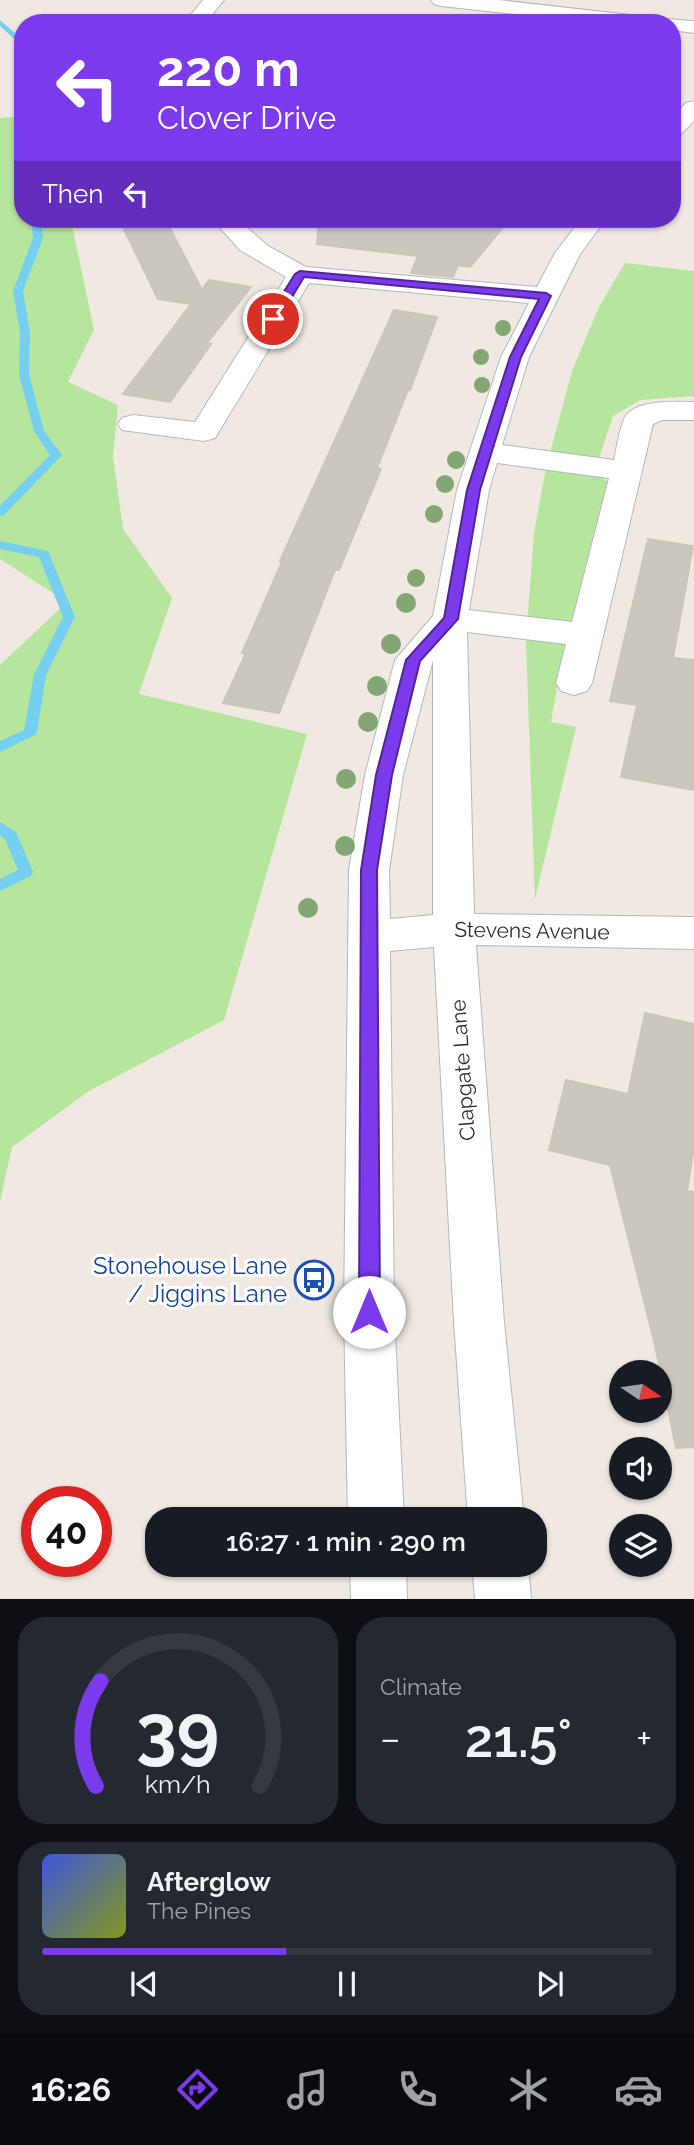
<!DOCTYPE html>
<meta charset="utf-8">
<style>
:root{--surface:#171b24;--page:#242831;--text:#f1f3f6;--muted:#9ea1a6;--line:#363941;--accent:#7c3aed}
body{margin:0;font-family:Raleway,sans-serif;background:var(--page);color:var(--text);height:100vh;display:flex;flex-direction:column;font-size:26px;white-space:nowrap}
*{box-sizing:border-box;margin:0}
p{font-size:23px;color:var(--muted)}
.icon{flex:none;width:38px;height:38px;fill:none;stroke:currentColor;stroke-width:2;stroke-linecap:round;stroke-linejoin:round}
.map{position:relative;height:1599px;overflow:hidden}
.sheet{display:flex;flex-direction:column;gap:18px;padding:18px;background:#0d0f14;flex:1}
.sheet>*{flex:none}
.guide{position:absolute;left:14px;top:14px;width:667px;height:214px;border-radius:28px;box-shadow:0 2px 5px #0004;background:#7c3aed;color:#fff;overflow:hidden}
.needle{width:46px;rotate:103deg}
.controls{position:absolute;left:609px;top:1360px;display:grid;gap:14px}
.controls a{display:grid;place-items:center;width:63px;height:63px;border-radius:50%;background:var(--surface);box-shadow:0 2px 5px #0004;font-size:35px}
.speed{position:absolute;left:21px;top:1486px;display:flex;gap:14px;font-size:35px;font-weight:700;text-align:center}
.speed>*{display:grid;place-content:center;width:91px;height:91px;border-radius:50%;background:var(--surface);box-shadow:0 2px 5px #0004;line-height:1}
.speed .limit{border:10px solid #d22;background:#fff;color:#111}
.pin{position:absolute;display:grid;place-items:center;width:60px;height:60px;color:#fff;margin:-30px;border:4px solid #fff;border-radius:50%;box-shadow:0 2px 7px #0007}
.me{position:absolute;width:77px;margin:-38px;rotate:0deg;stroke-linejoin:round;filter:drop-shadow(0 0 5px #0008)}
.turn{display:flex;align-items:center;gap:24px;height:147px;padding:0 28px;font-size:32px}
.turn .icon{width:91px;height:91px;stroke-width:2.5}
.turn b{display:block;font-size:49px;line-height:60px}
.then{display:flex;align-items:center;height:66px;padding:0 28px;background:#0003;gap:14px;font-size:26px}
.big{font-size:52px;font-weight:600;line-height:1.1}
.sheet .card{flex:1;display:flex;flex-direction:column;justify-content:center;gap:10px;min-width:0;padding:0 24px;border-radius:28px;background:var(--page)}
.sheet .dial{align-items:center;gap:0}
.dial svg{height:182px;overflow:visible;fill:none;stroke:var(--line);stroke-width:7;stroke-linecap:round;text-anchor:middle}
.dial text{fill:var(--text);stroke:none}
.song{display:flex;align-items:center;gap:21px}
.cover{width:84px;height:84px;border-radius:10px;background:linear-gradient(135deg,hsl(230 70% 55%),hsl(70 70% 35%))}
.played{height:7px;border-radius:4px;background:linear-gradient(90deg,var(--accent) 40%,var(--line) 40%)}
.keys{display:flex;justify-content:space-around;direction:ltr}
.heat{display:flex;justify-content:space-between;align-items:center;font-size:38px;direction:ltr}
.sheet .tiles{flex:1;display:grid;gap:18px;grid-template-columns:1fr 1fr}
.card:last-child{grid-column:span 2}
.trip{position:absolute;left:145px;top:1507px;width:402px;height:70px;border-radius:28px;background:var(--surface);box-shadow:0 2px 5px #0004;font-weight:600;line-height:70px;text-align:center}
.tab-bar{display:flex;height:112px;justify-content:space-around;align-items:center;background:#090b0e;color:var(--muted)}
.tab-bar .icon{width:49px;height:49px}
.tab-bar .current{color:var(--accent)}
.tab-bar b{font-size:32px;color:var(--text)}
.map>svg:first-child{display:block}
.green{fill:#b6e59e}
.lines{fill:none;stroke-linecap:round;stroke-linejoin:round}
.stream{fill:#75cff0;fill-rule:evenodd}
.building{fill:#cbc7bf;stroke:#cbc5ba;stroke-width:2}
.minor-casing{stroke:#b4b7c1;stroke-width:2}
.minor{fill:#fff;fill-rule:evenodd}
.tree{fill:#84a574}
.route{fill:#7c3aed;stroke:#51269a;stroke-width:2}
.labels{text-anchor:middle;stroke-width:6;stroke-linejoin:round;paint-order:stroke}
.street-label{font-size:21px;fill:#2e2e2e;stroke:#fff}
.near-transit-label{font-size:24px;fill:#164399;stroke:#fff;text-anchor:end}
</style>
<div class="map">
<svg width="694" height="1599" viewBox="0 0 694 1599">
<rect width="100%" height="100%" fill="#efe9e1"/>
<g class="green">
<path d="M 23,116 L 23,219 L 73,219 L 72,225 L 94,330 L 68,382 L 118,405 L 113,456 L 123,529 L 172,598 L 139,694 L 307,734 L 224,1020 L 89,1091 L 12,1147 L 0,1202 L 0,665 L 67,602 L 0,559 L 0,118 Z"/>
<path d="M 625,263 L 694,271 L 694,396 L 640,400 L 613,416 L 594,473 L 609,482 L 563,653 L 551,722 L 576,727 L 535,899 L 526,641 L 534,533 L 546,468 L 572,371 L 599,307 Z"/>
</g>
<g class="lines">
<g class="stream">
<path d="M 0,20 L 23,40 L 23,47 L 0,26 Z"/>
<path d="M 31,219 L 41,219 L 43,238 L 23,291 L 30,333 L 29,374 L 44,431 L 62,455 L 4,515 L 0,516 L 0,506 L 50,455 L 34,431 L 19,374 L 20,333 L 13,291 L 33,238 Z"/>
<path d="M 0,541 L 48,551 L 75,617 L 46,675 L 37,732 L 35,735 L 0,752 L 0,741 L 24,730 L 34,675 L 63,617 L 39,557 L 0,549 Z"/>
<path d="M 0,822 L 16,832 L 33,872 L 31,876 L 0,891 L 0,879 L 18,870 L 5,839 L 0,835 Z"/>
</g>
</g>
<g class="building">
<path d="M 119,219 L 165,219 L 202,290 L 209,280 L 251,287 L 207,343 L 211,344 L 170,402 L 123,394 L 191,304 L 158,299 Z"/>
<path d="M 319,219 L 510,219 L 470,267 L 458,265 L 453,277 L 411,273 L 418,256 L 317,244 Z"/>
<path d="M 394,310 L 437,317 L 410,390 L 408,390 L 377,468 L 381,469 L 339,570 L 335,570 L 279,713 L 223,703 L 246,653 L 242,653 L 282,562 L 280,561 Z"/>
<path d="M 648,539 L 693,546 L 673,658 L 694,660 L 694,790 L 621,777 L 637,705 L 610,701 Z"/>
<path d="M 645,1013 L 694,1024 L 694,1147 L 687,1191 L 694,1192 L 694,1447 L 676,1448 L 655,1345 L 610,1165 L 549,1150 L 566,1080 L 628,1094 Z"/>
</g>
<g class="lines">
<defs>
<g id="minor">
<path d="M 203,0 L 224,0 L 210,17 L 213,23 L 193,23 L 190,16 Z"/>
<path d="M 431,0 L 498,0 L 666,19 L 694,21 L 694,33 L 672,30 L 672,23 L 598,23 L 441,6 L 434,4 Z"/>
<path d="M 694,101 L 694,121 L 680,135 L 672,137 L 672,117 L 686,103 Z"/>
<path d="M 212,219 L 237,219 L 268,246 L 306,267 L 537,287 L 555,253 L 581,219 L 606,219 L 580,254 L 529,357 L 502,445 L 614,460 C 617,447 619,429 625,417 C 636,399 677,402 694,402 L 694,420 L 662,420 L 653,424 L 592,683 L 587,691 L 574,695 L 561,691 L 556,683 L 566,644 L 467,632 L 474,914 L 694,917 L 694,949 L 476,945 L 504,1322 L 524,1519 L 468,1519 L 454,1322 L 434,947 L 390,951 L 394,1313 L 404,1519 L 348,1519 L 344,1313 L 349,870 L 365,775 L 395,660 L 433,616 L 457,490 L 501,357 L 529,303 L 309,283 L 215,438 L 204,441 L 122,430 L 118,424 L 122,418 L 133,415 L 195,422 L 286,277 L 240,250 ZM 497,463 L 609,478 L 572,622 L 469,610 L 489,490 ZM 433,660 L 433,915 L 390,919 L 389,870 L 403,775 Z"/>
<path d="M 350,1564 L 406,1564 L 407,1599 L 351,1599 Z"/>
<path d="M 472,1564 L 528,1564 L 531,1599 L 475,1599 Z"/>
</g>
</defs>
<use href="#minor" class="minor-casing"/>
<use href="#minor" class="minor"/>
</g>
<g class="tree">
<circle cx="503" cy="328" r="8"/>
<circle cx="481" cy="357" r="8"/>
<circle cx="482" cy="385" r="8"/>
<circle cx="456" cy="460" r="9"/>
<circle cx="445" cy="484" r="9"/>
<circle cx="434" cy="514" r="9"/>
<circle cx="416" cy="578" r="9"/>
<circle cx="406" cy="603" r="10"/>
<circle cx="391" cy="644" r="10"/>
<circle cx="377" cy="686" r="10"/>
<circle cx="368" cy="722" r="10"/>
<circle cx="346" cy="779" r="10"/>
<circle cx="345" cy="846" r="10"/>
<circle cx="308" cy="908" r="10"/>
</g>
<path class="route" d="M 300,271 L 546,293 L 551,296 L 521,357 L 480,490 L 458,619 L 420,661 L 392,775 L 377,870 L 380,1312 L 377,1319 L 369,1322 L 362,1319 L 359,1312 L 361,870 L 376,775 L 406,660 L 444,618 L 467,490 L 510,357 L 539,299 L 304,277 L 277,322 L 269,322 L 267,319 L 295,274 Z"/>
<defs>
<symbol id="bus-ring" viewBox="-11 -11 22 22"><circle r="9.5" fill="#fff" stroke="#1a4fb4" stroke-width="1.5"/><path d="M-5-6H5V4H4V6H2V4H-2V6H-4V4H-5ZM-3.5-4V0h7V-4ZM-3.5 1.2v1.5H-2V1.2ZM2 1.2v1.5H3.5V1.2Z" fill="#1a4fb4"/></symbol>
</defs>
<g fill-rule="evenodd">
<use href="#bus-ring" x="292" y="1258" width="44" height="44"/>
</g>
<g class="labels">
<g class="street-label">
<text transform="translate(532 931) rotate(1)" y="7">Stevens Avenue</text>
<text transform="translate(463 1070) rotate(-94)" y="7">Clapgate Lane</text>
</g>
<g class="near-transit-label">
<text x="287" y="1274">Stonehouse Lane<tspan x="287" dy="28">/ Jiggins Lane</tspan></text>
</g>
</g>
</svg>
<div class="controls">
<a><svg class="needle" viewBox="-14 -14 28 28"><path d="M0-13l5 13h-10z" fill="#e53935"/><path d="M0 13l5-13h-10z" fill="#9ea1a6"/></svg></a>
<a><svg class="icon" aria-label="sound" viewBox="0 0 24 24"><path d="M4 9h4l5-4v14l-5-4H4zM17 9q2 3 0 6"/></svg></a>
<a><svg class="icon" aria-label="layers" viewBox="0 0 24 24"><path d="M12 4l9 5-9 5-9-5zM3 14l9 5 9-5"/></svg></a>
</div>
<div class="speed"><div class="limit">40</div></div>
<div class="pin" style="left:273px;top:319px;background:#d93025"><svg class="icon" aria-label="arrive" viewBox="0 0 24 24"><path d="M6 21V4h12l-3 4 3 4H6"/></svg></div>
<svg class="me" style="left:369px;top:1312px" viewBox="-20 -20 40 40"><circle r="19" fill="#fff"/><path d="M0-13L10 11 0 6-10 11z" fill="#7c3aed"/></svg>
<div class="trip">16:27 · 1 min · 290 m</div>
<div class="guide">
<div class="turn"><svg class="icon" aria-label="left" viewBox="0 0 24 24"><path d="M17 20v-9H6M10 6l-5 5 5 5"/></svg><div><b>220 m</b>Clover Drive</div></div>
<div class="then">Then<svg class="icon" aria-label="left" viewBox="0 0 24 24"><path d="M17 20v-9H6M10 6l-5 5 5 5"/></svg></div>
</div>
</div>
<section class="sheet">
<div class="tiles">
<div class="card dial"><svg viewBox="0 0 100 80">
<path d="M14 69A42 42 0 1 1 86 69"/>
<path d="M14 69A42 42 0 0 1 16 23" stroke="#7c3aed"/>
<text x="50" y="56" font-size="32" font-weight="700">39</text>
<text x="50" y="72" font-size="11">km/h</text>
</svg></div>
<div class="card"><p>Climate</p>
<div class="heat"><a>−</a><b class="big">21.5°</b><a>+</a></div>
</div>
<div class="card">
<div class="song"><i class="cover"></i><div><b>Afterglow</b><p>The Pines</p></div></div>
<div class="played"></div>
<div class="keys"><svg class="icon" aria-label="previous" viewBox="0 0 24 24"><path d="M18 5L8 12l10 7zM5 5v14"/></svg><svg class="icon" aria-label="pause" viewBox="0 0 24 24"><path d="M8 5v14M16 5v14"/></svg><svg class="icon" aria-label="next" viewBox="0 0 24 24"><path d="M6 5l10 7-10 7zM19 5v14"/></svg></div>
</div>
</div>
</section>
<nav class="tab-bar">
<b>16:26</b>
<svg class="icon current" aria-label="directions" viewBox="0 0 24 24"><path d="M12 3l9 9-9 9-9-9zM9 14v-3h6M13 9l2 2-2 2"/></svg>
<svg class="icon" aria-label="music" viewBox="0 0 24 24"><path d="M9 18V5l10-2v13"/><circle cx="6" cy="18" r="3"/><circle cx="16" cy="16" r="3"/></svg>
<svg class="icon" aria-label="phone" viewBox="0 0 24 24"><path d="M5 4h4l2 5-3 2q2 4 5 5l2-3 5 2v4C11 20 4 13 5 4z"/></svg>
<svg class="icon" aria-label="climate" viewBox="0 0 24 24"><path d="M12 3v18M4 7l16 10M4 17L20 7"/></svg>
<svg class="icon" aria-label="car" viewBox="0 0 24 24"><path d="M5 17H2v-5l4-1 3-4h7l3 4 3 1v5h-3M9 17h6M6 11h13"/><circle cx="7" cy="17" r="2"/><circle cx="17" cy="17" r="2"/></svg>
</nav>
